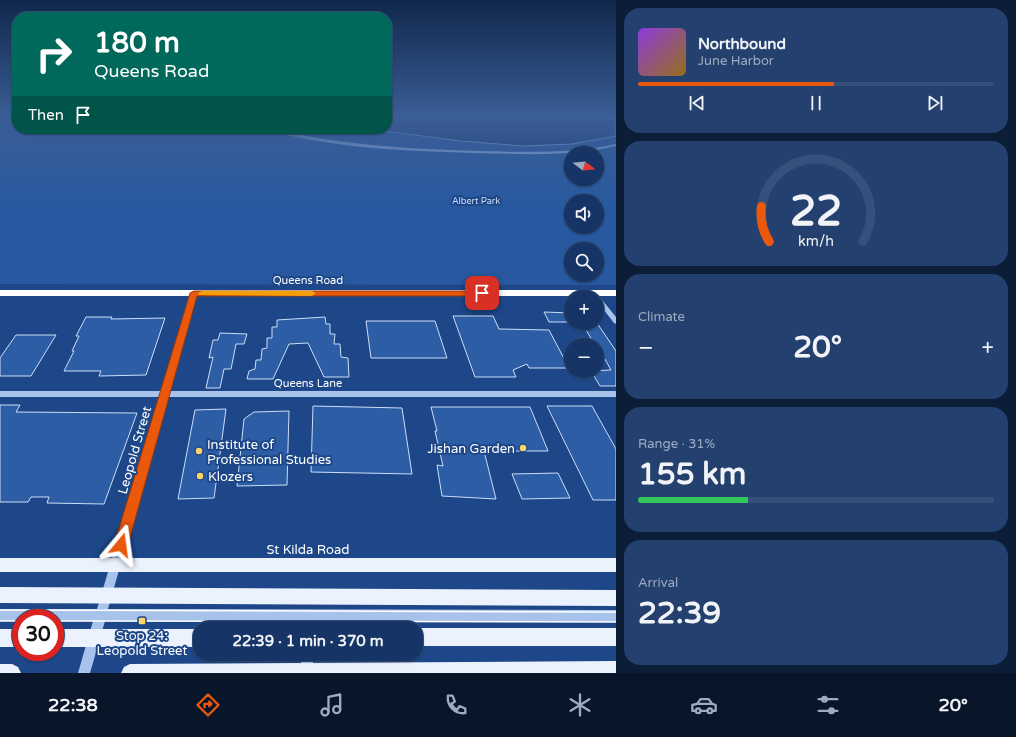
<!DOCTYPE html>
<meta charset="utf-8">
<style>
:root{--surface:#163566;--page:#23406f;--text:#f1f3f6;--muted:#9eabbf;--line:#35507a;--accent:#ea580c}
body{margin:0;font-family:"Varela Round",sans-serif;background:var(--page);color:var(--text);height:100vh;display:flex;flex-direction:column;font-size:15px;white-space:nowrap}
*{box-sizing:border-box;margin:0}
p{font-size:13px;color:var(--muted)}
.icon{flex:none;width:22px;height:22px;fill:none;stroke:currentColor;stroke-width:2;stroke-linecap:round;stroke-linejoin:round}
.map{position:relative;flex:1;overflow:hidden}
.panel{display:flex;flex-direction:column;gap:8px;padding:8px;background:#0c1d38;width:400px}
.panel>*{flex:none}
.top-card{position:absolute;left:12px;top:12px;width:380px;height:122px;border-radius:16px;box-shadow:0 1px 3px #0004,0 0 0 1px var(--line);background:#00695c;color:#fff;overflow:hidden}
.needle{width:26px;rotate:106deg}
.controls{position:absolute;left:564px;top:146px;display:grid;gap:8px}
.controls a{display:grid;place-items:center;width:40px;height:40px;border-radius:50%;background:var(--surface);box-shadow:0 1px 3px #0004,0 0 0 1px var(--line);font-size:20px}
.speed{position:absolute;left:12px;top:609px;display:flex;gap:8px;font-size:20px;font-weight:700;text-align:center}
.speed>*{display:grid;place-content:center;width:52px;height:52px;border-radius:50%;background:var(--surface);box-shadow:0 1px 3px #0004,0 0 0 1px var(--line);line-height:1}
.speed .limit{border:6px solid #d22;background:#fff;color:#111}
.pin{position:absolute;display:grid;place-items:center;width:34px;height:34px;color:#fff;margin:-17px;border-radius:8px;box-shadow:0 2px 6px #0006}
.me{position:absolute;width:44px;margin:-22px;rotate:16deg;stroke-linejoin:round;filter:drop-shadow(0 0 3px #0008)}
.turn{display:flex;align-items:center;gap:14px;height:84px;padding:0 16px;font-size:18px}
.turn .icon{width:52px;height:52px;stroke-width:2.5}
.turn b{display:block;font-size:28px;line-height:34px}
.then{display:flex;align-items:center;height:38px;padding:0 16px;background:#0003;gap:8px;font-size:15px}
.big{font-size:30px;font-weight:700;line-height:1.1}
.panel .tile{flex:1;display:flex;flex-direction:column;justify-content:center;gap:6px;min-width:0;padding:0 14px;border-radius:16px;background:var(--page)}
.panel .dial{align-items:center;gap:0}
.dial svg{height:104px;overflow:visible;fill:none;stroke:var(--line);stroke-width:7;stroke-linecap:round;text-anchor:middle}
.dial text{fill:var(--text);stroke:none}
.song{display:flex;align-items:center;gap:12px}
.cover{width:48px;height:48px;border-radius:6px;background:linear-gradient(135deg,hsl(270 70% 55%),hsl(40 70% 35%))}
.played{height:4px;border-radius:2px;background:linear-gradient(90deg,var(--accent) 55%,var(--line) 55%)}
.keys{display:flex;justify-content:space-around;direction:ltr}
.heat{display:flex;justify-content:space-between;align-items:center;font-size:22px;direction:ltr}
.charge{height:6px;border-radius:3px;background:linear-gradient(90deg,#34c759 31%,var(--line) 0)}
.trip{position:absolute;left:193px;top:621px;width:230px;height:40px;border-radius:16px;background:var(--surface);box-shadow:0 1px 3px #0004,0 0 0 1px var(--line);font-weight:700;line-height:40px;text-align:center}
.tabs{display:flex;height:64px;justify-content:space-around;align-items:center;background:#091529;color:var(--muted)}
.tabs .icon{width:28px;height:28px}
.tabs .selected{color:var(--accent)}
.tabs b{font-size:18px;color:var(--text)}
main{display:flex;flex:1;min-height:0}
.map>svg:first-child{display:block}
.green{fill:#2758a0;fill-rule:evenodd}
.water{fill:#143466;stroke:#9abded}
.building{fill:#2c5da5;stroke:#ccdef8}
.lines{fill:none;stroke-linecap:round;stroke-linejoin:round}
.minor{fill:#a7c3eb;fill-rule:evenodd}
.major{fill:#ebf2fe;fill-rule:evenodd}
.highway{fill:#fff;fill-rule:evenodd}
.tram{stroke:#fff;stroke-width:1.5}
.route{fill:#ea580c;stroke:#983908}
.slow{fill:#f59e0b}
.poi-dot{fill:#fbd665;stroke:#1d4788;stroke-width:1.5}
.labels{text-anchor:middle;stroke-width:4;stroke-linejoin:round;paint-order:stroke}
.far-park-label{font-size:9px;fill:#ccdef8;stroke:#1d4788}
.street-label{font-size:11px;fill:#fff;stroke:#1d4788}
.near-poi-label{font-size:13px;fill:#fff;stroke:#1d4788;text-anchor:start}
.near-street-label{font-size:13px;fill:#fff;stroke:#1d4788}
</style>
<main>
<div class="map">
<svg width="616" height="673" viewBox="0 0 616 673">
<rect width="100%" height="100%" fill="#1d4788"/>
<path class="green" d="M 0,118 L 17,118 L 17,129 L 387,129 L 387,118 L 616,118 L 616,285 L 0,284 ZM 571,153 L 597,153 L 597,179 L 571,179 ZM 571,201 L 597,201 L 597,227 L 571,227 ZM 571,249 L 597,249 L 597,275 L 571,275 Z"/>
<path class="water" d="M 387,118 L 616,118 L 616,136 L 572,144 L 524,146 L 461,141 L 368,129 L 387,129 Z"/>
<g class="building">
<path d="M 544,312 L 571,313 L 571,322 L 549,322 Z"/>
<path d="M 453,316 L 493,316 L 499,329 L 549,330 L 569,368 L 529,368 L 527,364 L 513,370 L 516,377 L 475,377 Z"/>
<path d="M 86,317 L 112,317 L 111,319 L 165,318 L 146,375 L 99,376 L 101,371 L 64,371 L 74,351 L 72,351 L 79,336 L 76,336 Z"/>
<path d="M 325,317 L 326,324 L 330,324 L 330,334 L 335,334 L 334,344 L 340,344 L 341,357 L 348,358 L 349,377 L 324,377 L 308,343 L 289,344 L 273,379 L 247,379 L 249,371 L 255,369 L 256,360 L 261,360 L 262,349 L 267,348 L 267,338 L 272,338 L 272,327 L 277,327 L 277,320 Z"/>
<path d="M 366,321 L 435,321 L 447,358 L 371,358 Z"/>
<path d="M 582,323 L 597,323 L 616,351 L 616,386 L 600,386 L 591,371 L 611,370 L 597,345 L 595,345 Z"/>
<path d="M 220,333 L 247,334 L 244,344 L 236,344 L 231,369 L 224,369 L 220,388 L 206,388 L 213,357 L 209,358 L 213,340 L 218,340 Z"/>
<path d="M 16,335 L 56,335 L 31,376 L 0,376 L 0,358 Z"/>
<path d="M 0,405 L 20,405 L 16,412 L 137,413 L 104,504 L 47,503 L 49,497 L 31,497 L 28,502 L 0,502 Z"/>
<path d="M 313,406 L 402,408 L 412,474 L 311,472 Z"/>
<path d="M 547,406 L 592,406 L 616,449 L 616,500 L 593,500 Z"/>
<path d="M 431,407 L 530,407 L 548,451 L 484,451 L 496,499 L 442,496 L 437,465 L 443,466 L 435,431 L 437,431 Z"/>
<path d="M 226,409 L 214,498 L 178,499 L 195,410 Z"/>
<path d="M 289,411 L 287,485 L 237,486 L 244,419 L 254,412 Z"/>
<path d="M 558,473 L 570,498 L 522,499 L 512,474 Z"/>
</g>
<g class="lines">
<g class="minor">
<path d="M 265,129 L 272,129 C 340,145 410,149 480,151 C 526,152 571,154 616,144 L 616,146 C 569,157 523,154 475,153 C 421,151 366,150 312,140 C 299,137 277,135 265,129 Z"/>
<path d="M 194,291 L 197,293 L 170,391 L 616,391 L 616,397 L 168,397 L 108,609 L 616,610 L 616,622 L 105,621 L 90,673 L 78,673 L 93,621 L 55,621 L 55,618 L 21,618 L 21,621 L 0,621 L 0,609 L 97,609 L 160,397 L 0,397 L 0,391 L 162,391 L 191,293 Z"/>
<path d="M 597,295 L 599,296 L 616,317 L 616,324 L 614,323 L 597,301 L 597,297 L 594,297 Z"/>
<rect x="301" y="654" width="12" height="19"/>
</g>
<g class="major">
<rect x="0" y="558" width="616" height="14"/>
<path d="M 0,587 L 616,590 L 616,606 L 0,603 Z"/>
<rect x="416" y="628" width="200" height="18"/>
<rect x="0" y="629" width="21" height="18"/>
<rect x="55" y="629" width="145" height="18"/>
<path d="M 616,661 L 616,673 L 121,673 L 124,667 L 130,664 Z"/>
<path d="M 0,664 L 12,664 L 18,667 L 21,673 L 0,673 Z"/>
</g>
<rect class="highway" x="0" y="290" width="616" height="6"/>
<g class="tram">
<path d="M 0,610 L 616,612"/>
<path d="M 0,621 L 21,621"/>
<path d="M 55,621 L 616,622"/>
</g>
</g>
<linearGradient id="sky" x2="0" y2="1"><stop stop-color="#10274b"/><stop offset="0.55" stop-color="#3a5e96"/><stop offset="1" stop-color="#3a5e96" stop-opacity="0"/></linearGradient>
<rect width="616" height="213" fill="url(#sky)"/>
<path class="route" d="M 194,291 L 482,291 L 486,293 L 482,296 L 197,296 L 128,545 L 126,550 L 121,552 L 116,550 L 114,545 L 190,293 Z"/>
<path class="slow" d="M 202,291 L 312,291 L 316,293 L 312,296 L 199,295 L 198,293 Z"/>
<g class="poi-dot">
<circle cx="523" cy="448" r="4"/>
<circle cx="199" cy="451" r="4"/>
<circle cx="200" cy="476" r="4"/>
<rect x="138" y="617" width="8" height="8" rx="2"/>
</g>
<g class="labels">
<g class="far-park-label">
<text x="476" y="204">Albert Park</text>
</g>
<g class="street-label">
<text x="308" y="284">Queens Road</text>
<text x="308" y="387">Queens Lane</text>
</g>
<g class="near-poi-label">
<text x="207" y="449">Institute of<tspan x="207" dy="15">Professional Studies</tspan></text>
<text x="515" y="453" text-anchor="end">Jishan Garden</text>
<text x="208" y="481">Klozers</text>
<text x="142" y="640" text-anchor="middle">Stop 24:<tspan x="142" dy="15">Leopold Street</tspan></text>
</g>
<g class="near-street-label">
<text transform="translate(134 450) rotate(-74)" y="5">Leopold Street</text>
<text x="308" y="554">St Kilda Road</text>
</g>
</g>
</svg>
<div class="controls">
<a><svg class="needle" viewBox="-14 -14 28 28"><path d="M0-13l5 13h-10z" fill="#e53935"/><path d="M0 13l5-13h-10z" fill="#9eabbf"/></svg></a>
<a><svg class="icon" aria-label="sound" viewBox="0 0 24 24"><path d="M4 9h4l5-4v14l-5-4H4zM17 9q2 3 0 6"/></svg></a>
<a><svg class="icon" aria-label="search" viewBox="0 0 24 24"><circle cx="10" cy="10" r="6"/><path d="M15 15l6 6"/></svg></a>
<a>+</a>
<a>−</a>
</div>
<div class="speed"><div class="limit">30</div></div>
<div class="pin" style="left:482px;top:293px;background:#d93025"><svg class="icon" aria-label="arrive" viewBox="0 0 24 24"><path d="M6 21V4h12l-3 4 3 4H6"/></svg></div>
<svg class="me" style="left:121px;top:545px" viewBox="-20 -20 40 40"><path d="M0-17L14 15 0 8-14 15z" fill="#ea580c" stroke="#fff" stroke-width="4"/></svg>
<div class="trip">22:39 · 1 min · 370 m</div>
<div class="top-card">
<div class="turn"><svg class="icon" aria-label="right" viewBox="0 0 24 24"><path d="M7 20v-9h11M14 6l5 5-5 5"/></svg><div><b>180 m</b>Queens Road</div></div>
<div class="then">Then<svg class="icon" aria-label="arrive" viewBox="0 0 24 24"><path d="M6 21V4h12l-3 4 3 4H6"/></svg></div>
</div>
</div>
<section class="panel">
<div class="tile">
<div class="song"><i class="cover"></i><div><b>Northbound</b><p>June Harbor</p></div></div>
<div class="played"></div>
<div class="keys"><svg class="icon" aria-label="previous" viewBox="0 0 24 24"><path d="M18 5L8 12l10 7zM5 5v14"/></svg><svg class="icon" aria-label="pause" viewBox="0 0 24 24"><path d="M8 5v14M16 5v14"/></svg><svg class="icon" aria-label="next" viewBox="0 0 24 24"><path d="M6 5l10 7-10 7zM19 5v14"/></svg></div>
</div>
<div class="tile dial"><svg viewBox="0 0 100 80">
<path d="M14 69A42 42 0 1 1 86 69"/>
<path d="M14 69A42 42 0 0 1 8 42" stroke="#ea580c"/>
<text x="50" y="56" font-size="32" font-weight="700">22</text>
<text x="50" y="72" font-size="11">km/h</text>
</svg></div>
<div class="tile"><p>Climate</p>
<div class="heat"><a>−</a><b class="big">20°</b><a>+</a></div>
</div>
<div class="tile"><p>Range · 31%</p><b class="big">155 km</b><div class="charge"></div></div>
<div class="tile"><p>Arrival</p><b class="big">22:39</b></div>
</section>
</main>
<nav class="tabs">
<b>22:38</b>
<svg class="icon selected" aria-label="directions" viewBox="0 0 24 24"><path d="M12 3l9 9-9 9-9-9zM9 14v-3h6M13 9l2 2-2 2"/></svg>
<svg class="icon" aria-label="music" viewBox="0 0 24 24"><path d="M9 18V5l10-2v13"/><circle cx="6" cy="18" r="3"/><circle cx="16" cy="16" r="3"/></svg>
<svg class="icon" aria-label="phone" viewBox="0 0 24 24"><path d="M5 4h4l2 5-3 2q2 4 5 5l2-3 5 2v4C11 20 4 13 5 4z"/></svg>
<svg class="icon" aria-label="climate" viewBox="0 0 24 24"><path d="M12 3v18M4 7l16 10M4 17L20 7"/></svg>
<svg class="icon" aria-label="car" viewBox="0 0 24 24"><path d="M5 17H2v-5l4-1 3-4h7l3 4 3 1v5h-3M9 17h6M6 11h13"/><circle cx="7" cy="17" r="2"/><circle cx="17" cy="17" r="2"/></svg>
<svg class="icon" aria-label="filters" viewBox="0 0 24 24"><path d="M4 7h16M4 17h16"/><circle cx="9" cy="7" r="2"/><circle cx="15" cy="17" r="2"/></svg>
<b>20°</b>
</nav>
